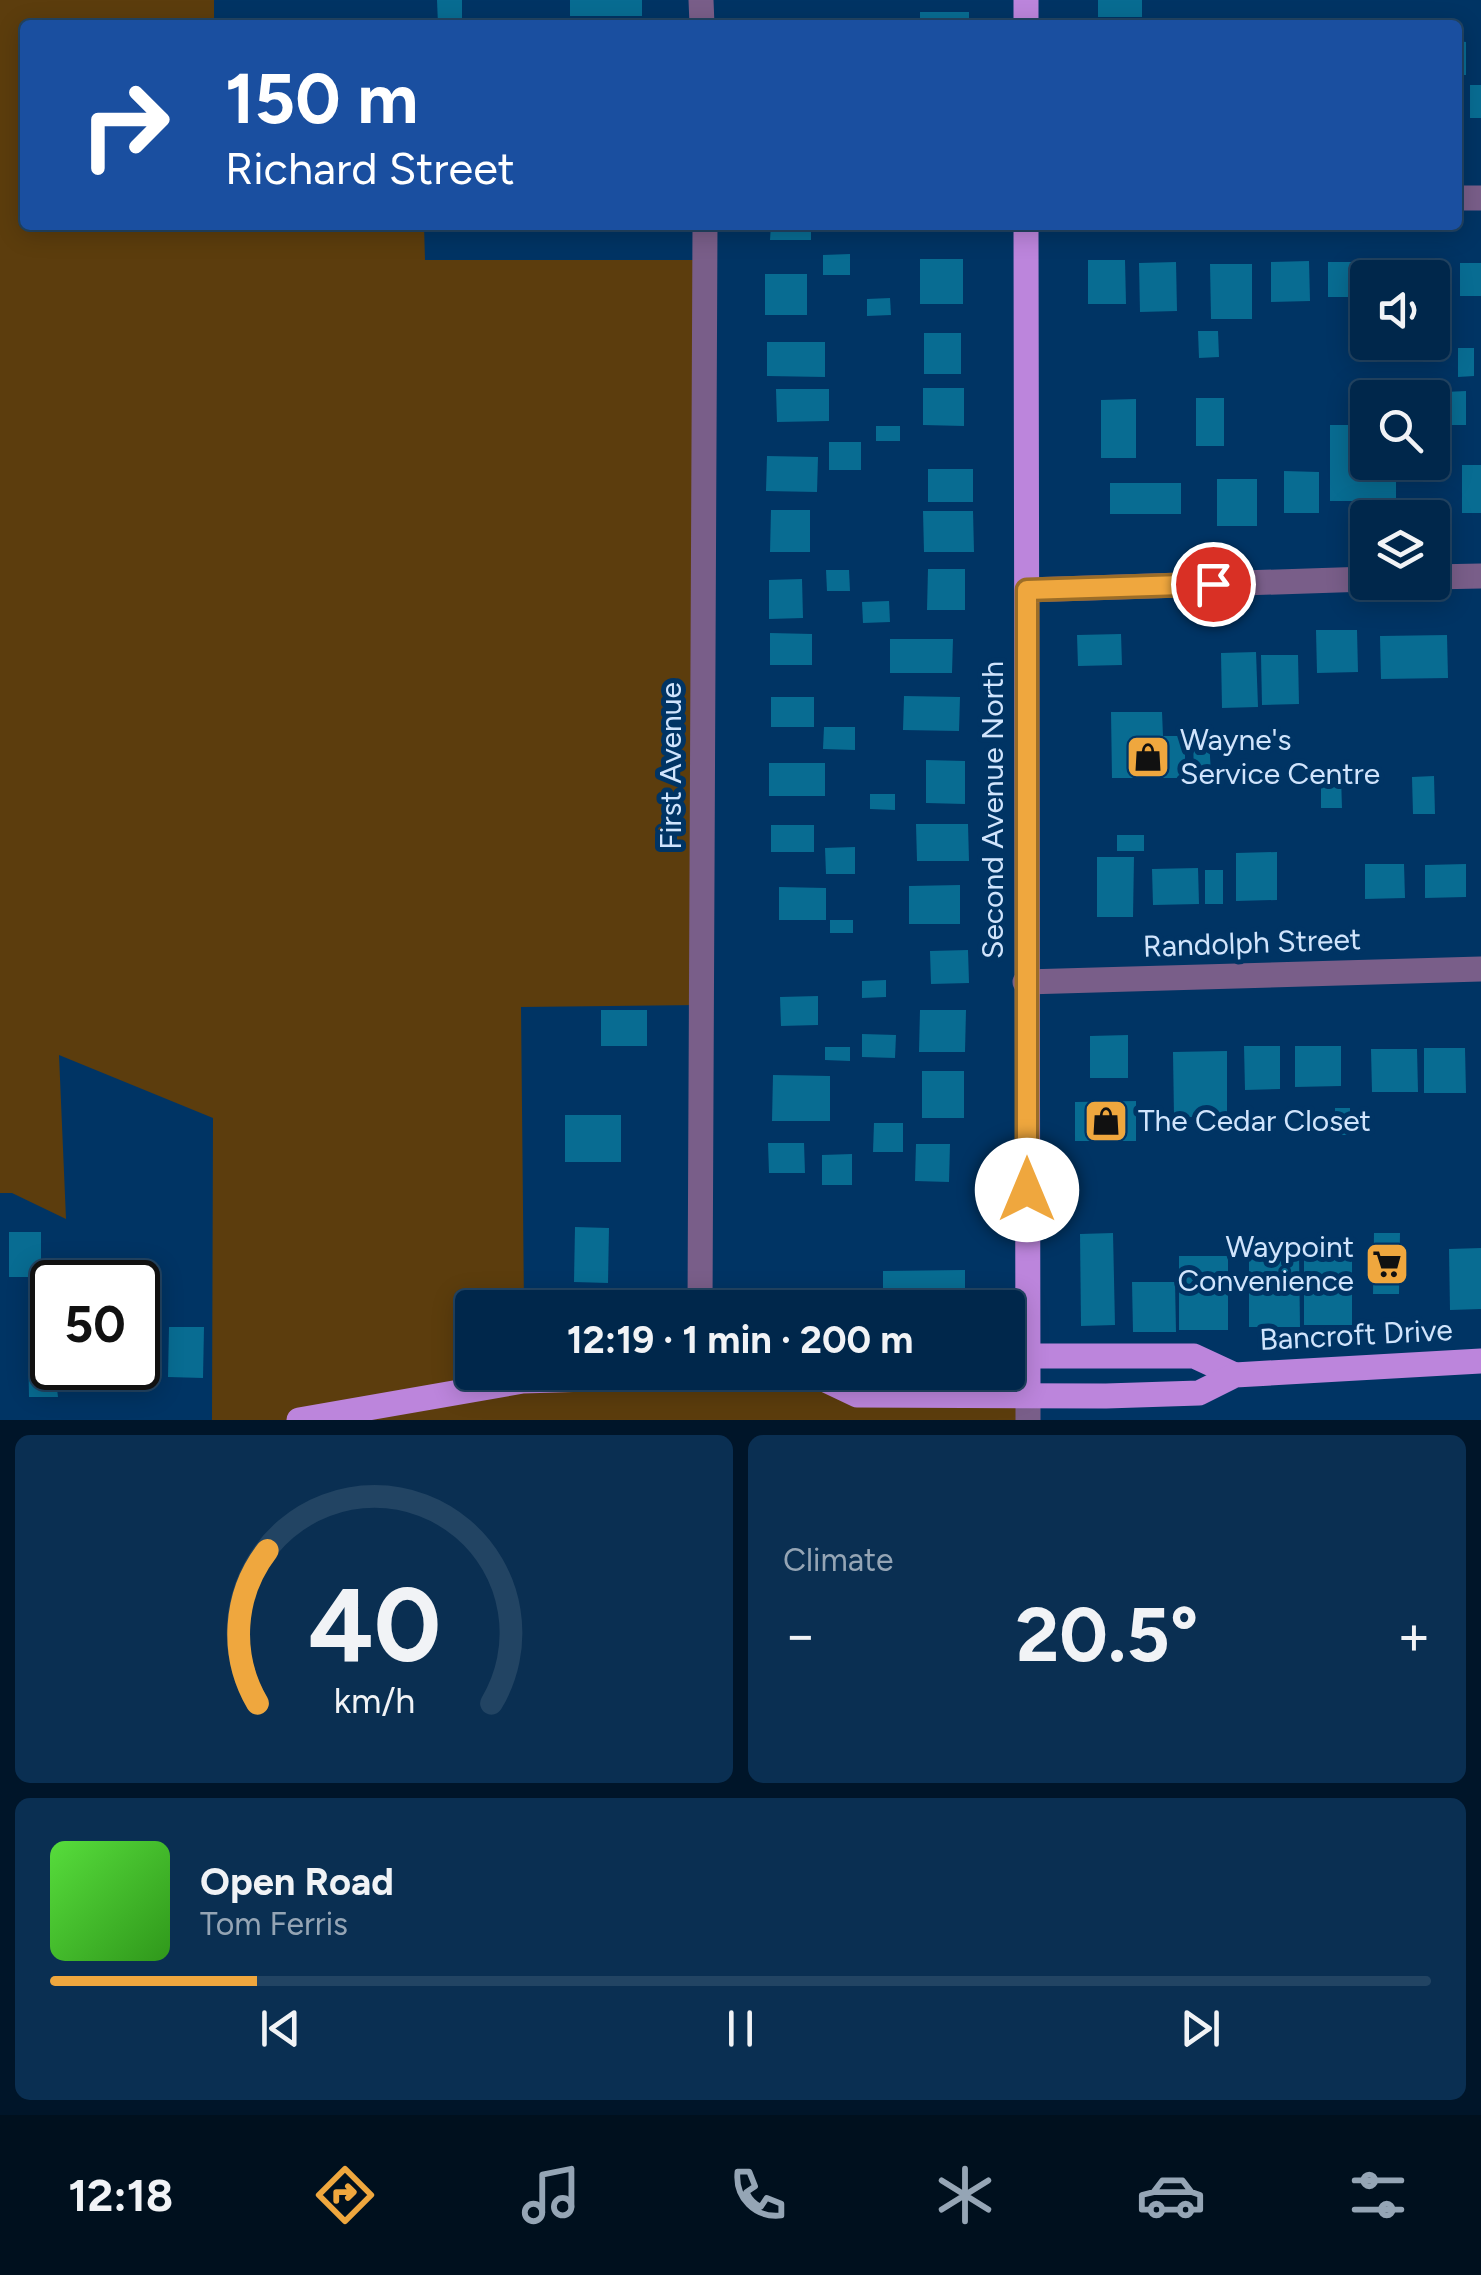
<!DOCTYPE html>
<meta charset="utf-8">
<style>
:root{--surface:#00274b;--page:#0a2f52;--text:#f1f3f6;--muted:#95a5b5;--line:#224463;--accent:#efa73e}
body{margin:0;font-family:Figtree,sans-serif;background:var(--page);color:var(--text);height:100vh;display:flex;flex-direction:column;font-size:38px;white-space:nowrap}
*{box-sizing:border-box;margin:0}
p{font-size:32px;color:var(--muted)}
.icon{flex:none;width:55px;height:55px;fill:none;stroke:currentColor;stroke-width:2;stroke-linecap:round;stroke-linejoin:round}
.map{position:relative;height:1420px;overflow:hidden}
.drawer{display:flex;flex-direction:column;gap:15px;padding:15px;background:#001529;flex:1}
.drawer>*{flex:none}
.hud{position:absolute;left:20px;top:20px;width:1442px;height:210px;border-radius:10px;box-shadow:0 5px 25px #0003,0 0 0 2px var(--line);background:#1a4fa0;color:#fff;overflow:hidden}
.tools{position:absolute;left:1350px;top:260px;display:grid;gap:20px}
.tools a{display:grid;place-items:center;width:100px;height:100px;border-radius:10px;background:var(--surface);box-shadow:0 5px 25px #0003,0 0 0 2px var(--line);font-size:50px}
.speed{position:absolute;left:30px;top:1260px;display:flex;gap:20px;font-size:50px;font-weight:700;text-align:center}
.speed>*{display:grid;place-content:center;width:130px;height:130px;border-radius:50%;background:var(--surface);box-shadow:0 5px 25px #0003,0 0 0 2px var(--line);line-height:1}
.speed .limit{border:5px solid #111;border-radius:15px;background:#fff;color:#111}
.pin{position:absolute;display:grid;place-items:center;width:85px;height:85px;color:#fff;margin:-42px;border:5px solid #fff;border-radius:50%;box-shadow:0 2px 10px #0007}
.me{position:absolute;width:110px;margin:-55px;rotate:0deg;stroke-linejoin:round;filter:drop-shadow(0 0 8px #0008)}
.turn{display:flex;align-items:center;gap:35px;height:210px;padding:0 40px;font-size:45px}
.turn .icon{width:130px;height:130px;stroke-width:2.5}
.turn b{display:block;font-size:70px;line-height:85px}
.big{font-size:75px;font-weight:700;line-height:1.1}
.drawer .tile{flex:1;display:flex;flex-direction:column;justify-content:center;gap:15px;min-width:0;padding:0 35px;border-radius:15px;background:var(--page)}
.drawer .dial{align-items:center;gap:0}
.dial svg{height:260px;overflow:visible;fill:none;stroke:var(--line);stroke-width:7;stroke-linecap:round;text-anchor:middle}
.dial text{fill:var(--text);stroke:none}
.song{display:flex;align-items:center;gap:30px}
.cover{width:120px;height:120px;border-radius:15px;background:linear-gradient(135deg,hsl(110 70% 55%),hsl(110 70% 35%))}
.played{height:10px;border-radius:5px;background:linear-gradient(90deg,var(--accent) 15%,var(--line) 15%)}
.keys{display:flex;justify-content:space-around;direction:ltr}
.heat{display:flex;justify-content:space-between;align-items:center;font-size:55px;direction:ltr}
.drawer .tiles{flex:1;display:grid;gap:15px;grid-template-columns:1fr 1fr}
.tile:last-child{grid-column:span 2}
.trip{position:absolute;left:455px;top:1290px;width:570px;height:100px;border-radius:10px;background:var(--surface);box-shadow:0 5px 25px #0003,0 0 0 2px var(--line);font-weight:700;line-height:100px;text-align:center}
.tabs{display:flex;height:160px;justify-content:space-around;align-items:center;background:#00101e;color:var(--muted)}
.tabs .icon{width:70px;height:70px}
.tabs .current{color:var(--accent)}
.tabs b{font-size:45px;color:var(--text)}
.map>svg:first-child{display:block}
.green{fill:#5c3d0d}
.building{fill:#086c92}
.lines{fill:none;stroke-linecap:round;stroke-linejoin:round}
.minor{stroke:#795e89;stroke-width:25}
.major{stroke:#bc85dc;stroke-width:25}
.route-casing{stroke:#9b6d28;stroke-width:25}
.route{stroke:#efa73e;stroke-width:18}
.labels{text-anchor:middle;stroke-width:10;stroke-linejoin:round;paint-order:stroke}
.poi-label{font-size:30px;fill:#d0e4fc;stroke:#003464;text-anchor:start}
.street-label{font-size:30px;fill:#d0e4fc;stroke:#003464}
</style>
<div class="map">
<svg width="1481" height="1420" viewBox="0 0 1481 1420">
<rect width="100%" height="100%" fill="#003464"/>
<path class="green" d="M 0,0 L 214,0 L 214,25 L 25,25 L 25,225 L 424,225 L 425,260 L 703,260 L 700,1005 L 521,1007 L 524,1307 L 472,1308 L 472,1372 L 816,1373 L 857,1398 L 1026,1397 L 1026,1420 L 212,1420 L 213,1118 L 59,1055 L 66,1219 L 12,1193 L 0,1193 Z"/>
<g class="building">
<path d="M 437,0 L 462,0 L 462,25 L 438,25 Z"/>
<rect x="570" y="0" width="72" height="16"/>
<rect x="1098" y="0" width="44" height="17"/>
<rect x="920" y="12" width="49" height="13"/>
<path d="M 1458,41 L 1466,42 L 1466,75 L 1458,75 Z"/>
<rect x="1470" y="85" width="11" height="33"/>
<path d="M 580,225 L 620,225 L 620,229 L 580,230 Z"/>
<path d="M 771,225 L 811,225 L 811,240 L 770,240 Z"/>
<path d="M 850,254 L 850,275 L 823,275 L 823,255 Z"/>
<rect x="920" y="259" width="43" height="45"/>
<path d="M 1088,260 L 1125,260 L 1126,304 L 1088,304 Z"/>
<path d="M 1309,261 L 1310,301 L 1271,302 L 1271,262 Z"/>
<path d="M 1176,262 L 1177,311 L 1140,312 L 1139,263 Z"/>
<rect x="1328" y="262" width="36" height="35"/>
<rect x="1460" y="263" width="21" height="33"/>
<path d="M 1210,264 L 1252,264 L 1252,319 L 1211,319 Z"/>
<rect x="765" y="274" width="42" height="41"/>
<path d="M 890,298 L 891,315 L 867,316 L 867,299 Z"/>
<path d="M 1198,331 L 1218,331 L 1219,357 L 1199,358 Z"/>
<rect x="924" y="333" width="37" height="41"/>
<path d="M 767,342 L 825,342 L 825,377 L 767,376 Z"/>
<path d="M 1458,348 L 1474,348 L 1474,376 L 1458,377 Z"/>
<path d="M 923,388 L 964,388 L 964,426 L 923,425 Z"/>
<path d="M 776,389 L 829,389 L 829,421 L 777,422 Z"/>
<path d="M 1466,391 L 1466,425 L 1445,425 L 1445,392 Z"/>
<rect x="1196" y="398" width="28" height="48"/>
<path d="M 1136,399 L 1136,458 L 1101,458 L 1101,400 Z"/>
<path d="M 1330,425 L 1368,425 L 1368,462 L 1396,462 L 1396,501 L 1330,501 Z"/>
<rect x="876" y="426" width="24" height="15"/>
<rect x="829" y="442" width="32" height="28"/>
<path d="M 767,456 L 818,457 L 817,492 L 766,491 Z"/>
<rect x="1462" y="465" width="19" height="48"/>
<rect x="928" y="469" width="45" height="33"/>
<path d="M 1284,471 L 1319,472 L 1319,513 L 1284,513 Z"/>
<rect x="1217" y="479" width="40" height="47"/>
<rect x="1110" y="483" width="71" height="31"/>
<path d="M 771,510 L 810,510 L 810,552 L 770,552 Z"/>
<path d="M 923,511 L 973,511 L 974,552 L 924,552 Z"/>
<path d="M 928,569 L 965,569 L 965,610 L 927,610 Z"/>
<path d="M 826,570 L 849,570 L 850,591 L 827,591 Z"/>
<path d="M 802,579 L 803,618 L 769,619 L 769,580 Z"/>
<path d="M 889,601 L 890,622 L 863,623 L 862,602 Z"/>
<path d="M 1316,630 L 1357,630 L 1358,672 L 1317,673 Z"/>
<path d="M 770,633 L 812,634 L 812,665 L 770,665 Z"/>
<path d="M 1121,634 L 1122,665 L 1078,666 L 1077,635 Z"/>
<path d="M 1447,635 L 1448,678 L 1381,679 L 1380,636 Z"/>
<path d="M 890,639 L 953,639 L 952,673 L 890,673 Z"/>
<path d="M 1256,652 L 1258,707 L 1222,708 L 1221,653 Z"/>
<path d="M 1261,655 L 1298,655 L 1299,704 L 1262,705 Z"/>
<path d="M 904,696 L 960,697 L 959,731 L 903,730 Z"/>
<rect x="771" y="697" width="43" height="30"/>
<path d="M 1111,712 L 1162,712 L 1163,736 L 1185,736 L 1185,778 L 1112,778 Z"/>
<path d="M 824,727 L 855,727 L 855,750 L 823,749 Z"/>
<path d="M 1193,740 L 1209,740 L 1211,773 L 1194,774 Z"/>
<path d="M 926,760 L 965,761 L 965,804 L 926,803 Z"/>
<rect x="769" y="763" width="56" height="33"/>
<path d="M 1434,776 L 1435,814 L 1413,814 L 1412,777 Z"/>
<path d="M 1341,777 L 1342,808 L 1321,808 L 1321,778 Z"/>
<path d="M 870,794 L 895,794 L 895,810 L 870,809 Z"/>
<path d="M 916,824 L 968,824 L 969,861 L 917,861 Z"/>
<rect x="771" y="825" width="43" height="27"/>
<rect x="1117" y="835" width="27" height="16"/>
<path d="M 855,847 L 855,874 L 826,874 L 825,848 Z"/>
<path d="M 1277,852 L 1277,900 L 1236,901 L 1236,853 Z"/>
<path d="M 1097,857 L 1134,857 L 1133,917 L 1097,917 Z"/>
<path d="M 1365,864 L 1404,864 L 1405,898 L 1365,899 Z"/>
<path d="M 1466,864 L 1466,897 L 1425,898 L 1425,865 Z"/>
<path d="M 1198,868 L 1199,904 L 1153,905 L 1152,869 Z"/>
<rect x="1205" y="870" width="18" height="34"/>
<path d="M 960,885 L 960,924 L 909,924 L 909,886 Z"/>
<path d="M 779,887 L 826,888 L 826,920 L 779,920 Z"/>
<rect x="830" y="920" width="23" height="13"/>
<path d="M 968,950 L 969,983 L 931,984 L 930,951 Z"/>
<path d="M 886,980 L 886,997 L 862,998 L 862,981 Z"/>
<path d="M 818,996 L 818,1025 L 781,1026 L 780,997 Z"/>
<rect x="601" y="1010" width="46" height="36"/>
<path d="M 920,1010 L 966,1010 L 965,1052 L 919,1052 Z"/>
<path d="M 862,1034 L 896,1035 L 895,1058 L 862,1057 Z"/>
<path d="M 1128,1035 L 1128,1078 L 1090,1078 L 1090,1036 Z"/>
<path d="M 1244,1046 L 1280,1046 L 1280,1089 L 1245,1090 Z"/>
<path d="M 1295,1046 L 1341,1046 L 1341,1086 L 1295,1087 Z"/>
<path d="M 825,1047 L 850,1047 L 850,1061 L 825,1060 Z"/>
<path d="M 1424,1048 L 1465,1048 L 1466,1093 L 1424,1093 Z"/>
<path d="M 1371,1049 L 1417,1049 L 1418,1092 L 1372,1092 Z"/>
<path d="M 1227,1051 L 1227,1117 L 1174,1117 L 1173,1052 Z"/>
<rect x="922" y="1071" width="42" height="47"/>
<path d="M 773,1075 L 830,1076 L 830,1121 L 772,1121 Z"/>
<path d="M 1136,1101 L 1136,1141 L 1075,1141 L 1075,1102 Z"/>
<rect x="1335" y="1108" width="15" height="27"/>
<rect x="565" y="1115" width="56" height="47"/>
<path d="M 874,1123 L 903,1123 L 903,1152 L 873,1152 Z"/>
<path d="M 768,1143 L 804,1143 L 805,1173 L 769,1173 Z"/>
<path d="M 916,1144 L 950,1144 L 949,1182 L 915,1181 Z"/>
<path d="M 852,1154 L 852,1185 L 822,1185 L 822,1155 Z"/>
<path d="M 575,1227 L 609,1228 L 608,1283 L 574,1282 Z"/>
<rect x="9" y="1232" width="32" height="45"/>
<path d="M 1113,1233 L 1115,1325 L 1081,1326 L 1080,1234 Z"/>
<path d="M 1374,1233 L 1400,1233 L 1399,1294 L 1373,1294 Z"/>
<rect x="1304" y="1247" width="48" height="78"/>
<path d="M 1481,1248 L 1481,1309 L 1450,1310 L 1449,1249 Z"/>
<path d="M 1299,1253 L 1300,1327 L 1249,1327 L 1249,1254 Z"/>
<rect x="1179" y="1256" width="49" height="74"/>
<path d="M 965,1270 L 965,1308 L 883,1308 L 883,1271 Z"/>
<path d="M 1132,1282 L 1175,1282 L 1176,1332 L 1133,1332 Z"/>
<path d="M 138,1294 L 147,1294 L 146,1321 L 138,1321 Z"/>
<path d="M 169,1327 L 204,1327 L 203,1378 L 168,1377 Z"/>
<path d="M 28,1348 L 52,1348 L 58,1397 L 29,1397 Z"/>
<rect x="91" y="1368" width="35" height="7"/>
</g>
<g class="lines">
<g class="minor">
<path d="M 701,0 L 702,25"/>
<path d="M 1458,198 L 1481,198"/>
<path d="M 1432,577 L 1481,576"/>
<path d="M 1027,590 L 1368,579"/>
<path d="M 1025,982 L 1481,969"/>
<path d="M 700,1308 L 705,225"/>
<path d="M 1028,1420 L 1028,1395"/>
</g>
<g class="major">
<path d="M 1026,25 L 1026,0"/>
<path d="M 1026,225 L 1028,1395"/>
<path d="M 1008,1356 L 1194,1356 L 1235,1375"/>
<path d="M 817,1376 L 857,1395 L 1106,1396 L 1199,1393 L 1235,1375 L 1481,1361"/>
<path d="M 299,1420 L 523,1381 L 824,1372"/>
</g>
</g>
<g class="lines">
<defs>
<path id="route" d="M 1027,1190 L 1027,590 L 1213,584"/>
</defs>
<use href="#route" class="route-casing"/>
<use href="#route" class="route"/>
</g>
<defs>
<symbol id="shop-square" viewBox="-11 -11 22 22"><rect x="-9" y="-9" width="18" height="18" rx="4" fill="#efa73e" stroke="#003464"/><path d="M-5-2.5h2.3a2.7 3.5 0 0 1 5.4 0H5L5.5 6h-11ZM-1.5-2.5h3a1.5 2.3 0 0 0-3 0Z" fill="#111"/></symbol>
<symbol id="supermarket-square" viewBox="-11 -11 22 22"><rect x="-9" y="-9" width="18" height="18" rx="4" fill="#efa73e" stroke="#003464"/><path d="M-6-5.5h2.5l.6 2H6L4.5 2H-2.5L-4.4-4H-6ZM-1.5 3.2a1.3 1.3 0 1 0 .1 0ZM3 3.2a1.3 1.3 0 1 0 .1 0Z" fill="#111"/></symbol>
</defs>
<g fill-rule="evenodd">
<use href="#shop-square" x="1123" y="732" width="50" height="50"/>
<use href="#shop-square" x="1081" y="1096" width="50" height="50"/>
<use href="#supermarket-square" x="1362" y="1239" width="50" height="50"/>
</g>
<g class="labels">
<g class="poi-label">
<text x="1180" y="750">Wayne's<tspan x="1180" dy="34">Service Centre</tspan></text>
<text x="1138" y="1131">The Cedar Closet</text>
<text x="1354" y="1257" text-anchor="end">Waypoint<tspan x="1354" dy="34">Convenience</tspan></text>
</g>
<g class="street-label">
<text transform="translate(671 766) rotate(-90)" y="10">First Avenue</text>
<text transform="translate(993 810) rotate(-90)" y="10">Second Avenue North</text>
<text transform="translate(1252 943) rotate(-2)" y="10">Randolph Street</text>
<text transform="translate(1356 1335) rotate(-3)" y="10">Bancroft Drive</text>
</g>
</g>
</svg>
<div class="tools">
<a><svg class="icon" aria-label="sound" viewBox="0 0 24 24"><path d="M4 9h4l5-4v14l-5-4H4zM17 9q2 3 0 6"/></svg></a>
<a><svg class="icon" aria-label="search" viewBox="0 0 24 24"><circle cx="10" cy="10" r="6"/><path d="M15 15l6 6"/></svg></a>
<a><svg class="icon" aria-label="layers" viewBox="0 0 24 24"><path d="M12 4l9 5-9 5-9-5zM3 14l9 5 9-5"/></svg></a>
</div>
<div class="speed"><div class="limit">50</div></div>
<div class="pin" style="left:1213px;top:584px;background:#d93025"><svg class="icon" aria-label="arrive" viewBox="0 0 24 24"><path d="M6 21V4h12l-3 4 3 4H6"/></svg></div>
<svg class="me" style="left:1027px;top:1190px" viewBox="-20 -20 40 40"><circle r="19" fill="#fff"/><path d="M0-13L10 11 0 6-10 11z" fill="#efa73e"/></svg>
<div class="trip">12:19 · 1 min · 200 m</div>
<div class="hud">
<div class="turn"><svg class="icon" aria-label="right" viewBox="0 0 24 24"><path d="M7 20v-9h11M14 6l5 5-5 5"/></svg><div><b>150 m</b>Richard Street</div></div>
</div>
</div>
<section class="drawer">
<div class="tiles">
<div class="tile dial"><svg viewBox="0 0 100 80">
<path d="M14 69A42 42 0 1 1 86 69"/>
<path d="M14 69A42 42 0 0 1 17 22" stroke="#efa73e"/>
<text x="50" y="56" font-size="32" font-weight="700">40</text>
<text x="50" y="72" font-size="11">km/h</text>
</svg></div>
<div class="tile"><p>Climate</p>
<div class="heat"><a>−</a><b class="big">20.5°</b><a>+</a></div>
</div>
<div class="tile">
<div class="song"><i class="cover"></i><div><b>Open Road</b><p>Tom Ferris</p></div></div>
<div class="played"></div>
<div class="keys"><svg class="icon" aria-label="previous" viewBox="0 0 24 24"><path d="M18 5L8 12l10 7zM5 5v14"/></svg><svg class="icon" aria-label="pause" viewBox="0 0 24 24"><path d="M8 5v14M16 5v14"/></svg><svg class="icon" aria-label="next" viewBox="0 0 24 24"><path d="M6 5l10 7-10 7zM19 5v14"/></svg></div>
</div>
</div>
</section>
<nav class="tabs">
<b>12:18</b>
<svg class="icon current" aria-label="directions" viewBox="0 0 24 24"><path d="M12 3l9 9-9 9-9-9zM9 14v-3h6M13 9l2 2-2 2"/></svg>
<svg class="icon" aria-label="music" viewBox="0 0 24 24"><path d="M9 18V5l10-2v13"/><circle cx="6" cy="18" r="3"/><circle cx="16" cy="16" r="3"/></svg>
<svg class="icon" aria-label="phone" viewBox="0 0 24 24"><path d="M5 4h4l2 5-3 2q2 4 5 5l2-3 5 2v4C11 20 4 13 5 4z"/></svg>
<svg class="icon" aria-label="climate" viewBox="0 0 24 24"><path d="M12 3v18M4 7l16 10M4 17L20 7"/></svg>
<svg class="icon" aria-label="car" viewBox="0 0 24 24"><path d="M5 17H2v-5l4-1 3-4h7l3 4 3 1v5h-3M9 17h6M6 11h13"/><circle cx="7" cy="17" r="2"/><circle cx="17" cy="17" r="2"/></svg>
<svg class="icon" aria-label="filters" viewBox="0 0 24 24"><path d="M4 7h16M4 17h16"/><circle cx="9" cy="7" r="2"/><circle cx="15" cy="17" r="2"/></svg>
</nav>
